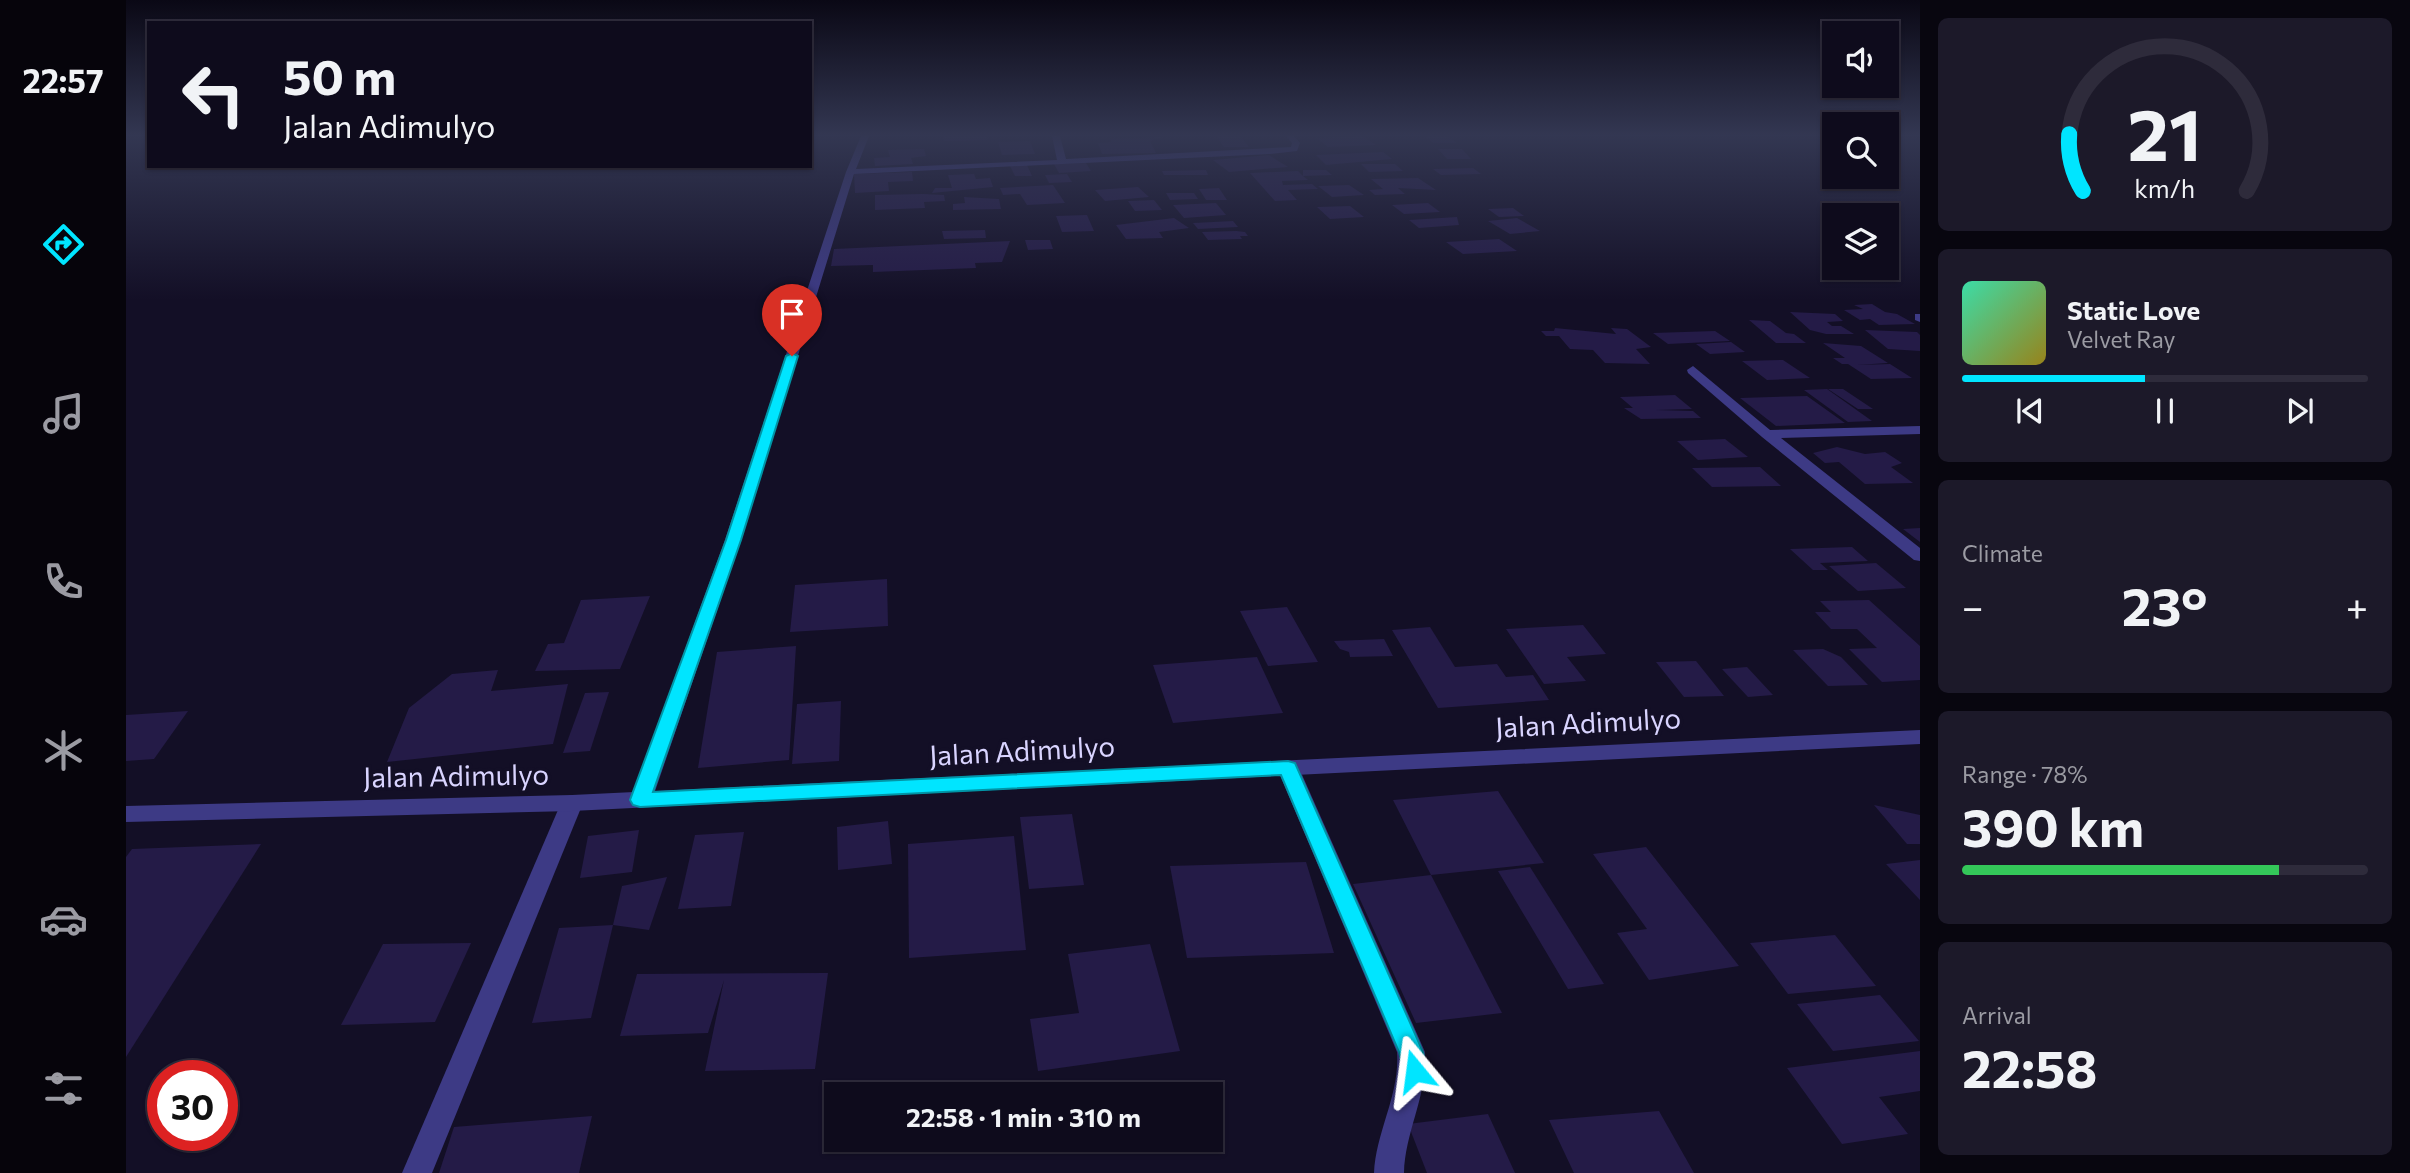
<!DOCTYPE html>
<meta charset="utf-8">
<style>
:root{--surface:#0e0b1c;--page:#1c1929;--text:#f1f3f6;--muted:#9b9ba3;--line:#2e2b3b;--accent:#00e5ff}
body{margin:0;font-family:Commissioner,sans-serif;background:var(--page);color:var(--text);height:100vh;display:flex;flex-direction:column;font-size:26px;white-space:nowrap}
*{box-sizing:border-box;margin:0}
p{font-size:23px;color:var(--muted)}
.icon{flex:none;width:38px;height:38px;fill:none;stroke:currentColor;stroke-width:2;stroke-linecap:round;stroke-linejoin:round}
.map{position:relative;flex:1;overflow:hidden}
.drawer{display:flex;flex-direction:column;gap:18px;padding:18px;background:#08060f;width:490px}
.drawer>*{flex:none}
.top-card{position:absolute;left:21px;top:21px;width:665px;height:147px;border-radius:0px;box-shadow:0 2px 5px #0004,0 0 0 2px var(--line);background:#0e0b1c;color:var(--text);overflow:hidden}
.controls{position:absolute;left:1696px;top:21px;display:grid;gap:14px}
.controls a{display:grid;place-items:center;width:77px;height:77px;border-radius:0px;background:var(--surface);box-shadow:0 2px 5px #0004,0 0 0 2px var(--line);font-size:35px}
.speed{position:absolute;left:21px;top:1060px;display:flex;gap:14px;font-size:35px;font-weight:700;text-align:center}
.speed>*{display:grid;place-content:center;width:91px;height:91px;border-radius:50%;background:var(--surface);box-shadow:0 2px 5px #0004,0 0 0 2px var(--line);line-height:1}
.speed .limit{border:10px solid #d22;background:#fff;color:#111}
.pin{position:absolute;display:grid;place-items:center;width:60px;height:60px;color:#fff;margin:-72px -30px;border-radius:50% 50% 50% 0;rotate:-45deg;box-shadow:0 0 7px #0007}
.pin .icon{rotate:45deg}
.me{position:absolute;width:77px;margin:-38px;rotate:344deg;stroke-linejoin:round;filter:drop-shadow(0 0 5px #0008)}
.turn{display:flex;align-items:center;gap:24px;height:147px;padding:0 21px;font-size:32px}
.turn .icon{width:91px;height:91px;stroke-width:2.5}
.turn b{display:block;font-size:49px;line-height:60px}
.big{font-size:52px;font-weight:700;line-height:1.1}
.drawer .widget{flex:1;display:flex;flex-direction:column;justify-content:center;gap:10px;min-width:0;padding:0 24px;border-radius:10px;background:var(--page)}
.drawer .dial{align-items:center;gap:0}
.dial svg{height:182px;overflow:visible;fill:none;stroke:var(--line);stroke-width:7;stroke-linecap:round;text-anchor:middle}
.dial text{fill:var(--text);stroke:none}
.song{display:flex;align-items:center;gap:21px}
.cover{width:84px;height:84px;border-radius:10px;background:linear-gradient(135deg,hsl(160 70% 55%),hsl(50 70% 35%))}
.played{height:7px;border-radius:4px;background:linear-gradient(90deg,var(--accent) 45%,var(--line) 45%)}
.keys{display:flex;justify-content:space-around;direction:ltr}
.heat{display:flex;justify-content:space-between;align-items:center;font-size:38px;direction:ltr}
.charge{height:10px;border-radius:5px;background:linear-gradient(90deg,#34c759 78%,var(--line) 0)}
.trip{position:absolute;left:698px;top:1082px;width:399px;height:70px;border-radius:0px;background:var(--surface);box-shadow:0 2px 5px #0004,0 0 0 2px var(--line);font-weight:700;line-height:70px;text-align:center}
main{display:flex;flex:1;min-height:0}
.dock{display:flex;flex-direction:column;width:126px;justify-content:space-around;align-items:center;background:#06040b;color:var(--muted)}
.dock .icon{width:49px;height:49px}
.dock .active{color:var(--accent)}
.dock b{font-size:32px;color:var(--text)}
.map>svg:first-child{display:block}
.building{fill:#241b47}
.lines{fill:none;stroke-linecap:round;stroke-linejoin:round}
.minor{fill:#3d3a85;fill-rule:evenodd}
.tertiary{fill:#3d3a85;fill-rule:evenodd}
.route{fill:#00e5ff;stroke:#0095a6;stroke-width:2}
.labels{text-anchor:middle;stroke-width:7;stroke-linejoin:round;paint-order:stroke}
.near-street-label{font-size:28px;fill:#d9d4ff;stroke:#130f26}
</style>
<main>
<nav class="dock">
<b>22:57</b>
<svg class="icon active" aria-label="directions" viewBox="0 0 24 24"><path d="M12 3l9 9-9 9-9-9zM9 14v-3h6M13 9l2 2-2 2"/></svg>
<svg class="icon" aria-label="music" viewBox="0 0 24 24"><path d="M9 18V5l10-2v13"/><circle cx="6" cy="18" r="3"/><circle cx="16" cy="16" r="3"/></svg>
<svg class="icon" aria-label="phone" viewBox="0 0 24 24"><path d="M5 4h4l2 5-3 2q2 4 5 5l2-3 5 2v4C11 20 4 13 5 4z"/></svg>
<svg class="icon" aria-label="climate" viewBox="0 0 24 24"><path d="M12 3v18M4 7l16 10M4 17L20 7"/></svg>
<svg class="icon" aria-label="car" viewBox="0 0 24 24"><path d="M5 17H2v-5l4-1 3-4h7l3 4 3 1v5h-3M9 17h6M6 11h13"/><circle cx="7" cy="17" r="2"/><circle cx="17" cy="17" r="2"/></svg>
<svg class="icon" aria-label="filters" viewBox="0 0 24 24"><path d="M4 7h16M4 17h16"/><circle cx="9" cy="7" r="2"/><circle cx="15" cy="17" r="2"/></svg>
</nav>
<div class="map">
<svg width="1794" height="1173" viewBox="0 0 1794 1173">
<rect width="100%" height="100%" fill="#130f26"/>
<g class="building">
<path d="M 817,136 L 861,136 L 862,140 L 818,141 Z"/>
<path d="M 1090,136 L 1114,136 L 1123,147 L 1098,147 Z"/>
<path d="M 1237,136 L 1250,145 L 1202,147 L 1191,138 Z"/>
<path d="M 1299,136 L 1322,136 L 1331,143 L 1307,143 Z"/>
<path d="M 1037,137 L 1024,141 L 1030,153 L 976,154 L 972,143 L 986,142 L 984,139 Z"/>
<path d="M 904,141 L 909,154 L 876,155 L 872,142 Z"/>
<path d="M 798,149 L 800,156 L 785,158 L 787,164 L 749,166 L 748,158 L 764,157 L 762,150 Z"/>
<path d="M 1312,149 L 1336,149 L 1345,159 L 1321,159 Z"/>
<path d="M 1257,152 L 1266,159 L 1200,165 L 1190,155 Z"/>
<path d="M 1143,155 L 1162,167 L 1103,172 L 1087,160 Z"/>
<path d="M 960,163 L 965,171 L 933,173 L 928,164 Z"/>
<path d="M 1235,164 L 1269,164 L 1277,171 L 1243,172 Z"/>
<path d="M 901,165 L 906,176 L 889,176 L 884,166 Z"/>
<path d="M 1347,168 L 1355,174 L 1315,175 L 1307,169 Z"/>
<path d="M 1080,170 L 1082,175 L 1038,175 L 1036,171 Z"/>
<path d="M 1177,170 L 1200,170 L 1206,175 L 1177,176 L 1182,180 L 1156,181 L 1157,185 L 1186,184 L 1192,189 L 1162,190 L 1171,200 L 1149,201 L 1124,173 L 1172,171 L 1177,176 Z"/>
<path d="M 786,172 L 787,181 L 762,182 L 763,191 L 729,193 L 728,174 Z"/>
<path d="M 848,174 L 850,179 L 864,178 L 867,187 L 806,193 L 809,188 L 826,188 L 822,175 Z"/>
<path d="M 941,174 L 946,182 L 923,183 L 919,175 Z"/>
<path d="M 1292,178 L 1310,190 L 1272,188 L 1279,194 L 1249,195 L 1243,190 L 1257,189 L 1245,179 Z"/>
<path d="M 927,185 L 939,203 L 901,205 L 894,194 L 877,195 L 874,188 Z"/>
<path d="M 1223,185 L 1238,195 L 1206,197 L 1192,186 Z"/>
<path d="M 1012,187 L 1023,197 L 979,201 L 969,190 Z"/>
<path d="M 1093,188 L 1101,200 L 1080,200 L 1073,189 Z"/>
<path d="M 1040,193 L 1068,193 L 1072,199 L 1044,200 Z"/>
<path d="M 797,194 L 818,195 L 819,201 L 798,202 L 799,208 L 749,210 L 749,195 Z"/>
<path d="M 838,197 L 873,199 L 875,209 L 827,210 L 827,204 L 839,203 Z"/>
<path d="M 1028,200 L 1036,210 L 1009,211 L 1002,201 Z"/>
<path d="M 1090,203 L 1100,215 L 1058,218 L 1047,205 Z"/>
<path d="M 1302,203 L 1314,212 L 1278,214 L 1266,205 Z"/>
<path d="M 1224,206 L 1238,217 L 1204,219 L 1191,207 Z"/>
<path d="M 1387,208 L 1398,216 L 1373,217 L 1362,209 Z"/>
<path d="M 961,215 L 968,231 L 936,232 L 930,216 Z"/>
<path d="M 1331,217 L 1333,225 L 1293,228 L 1283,220 Z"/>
<path d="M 1048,218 L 1063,228 L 1033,232 L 1037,238 L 1000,239 L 990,225 Z"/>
<path d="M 1391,218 L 1414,231 L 1384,234 L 1362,221 Z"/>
<path d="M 1107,221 L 1112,227 L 1072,229 L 1067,223 Z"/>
<path d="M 859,230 L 860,238 L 818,239 L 816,231 Z"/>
<path d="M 1110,231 L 1119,232 L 1122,236 L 1114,236 L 1116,239 L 1082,240 L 1076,232 Z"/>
<path d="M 1373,239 L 1391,251 L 1337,254 L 1320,242 Z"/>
<path d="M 899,240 L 924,240 L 927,249 L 902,250 Z"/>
<path d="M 884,241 L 876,262 L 849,263 L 850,268 L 747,272 L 747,265 L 705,266 L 708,249 Z"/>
<path d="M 1746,304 L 1759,312 L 1771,314 L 1789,324 L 1753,325 L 1744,319 L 1734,320 L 1718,310 L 1737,309 L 1728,305 Z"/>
<path d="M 1664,312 L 1709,314 L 1717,321 L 1701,322 L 1706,326 L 1715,326 L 1728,334 L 1700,334 L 1684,330 Z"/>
<path d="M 1623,320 L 1644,321 L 1660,333 L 1668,334 L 1680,343 L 1650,343 Z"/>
<path d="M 1429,328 L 1490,334 L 1485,328 L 1501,329 L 1525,347 L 1510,349 L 1524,364 L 1479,363 L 1467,350 L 1444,349 L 1433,336 L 1420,336 L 1415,331 L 1428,331 Z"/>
<path d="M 1739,330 L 1791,332 L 1794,335 L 1794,351 L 1762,349 Z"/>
<path d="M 1589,331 L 1604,341 L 1542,344 L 1527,333 Z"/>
<path d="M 1605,342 L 1619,352 L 1584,354 L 1570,344 Z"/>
<path d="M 1697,343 L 1735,346 L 1762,363 L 1731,365 L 1764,364 L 1786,378 L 1745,379 L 1722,364 L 1716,364 L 1707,358 L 1719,358 Z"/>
<path d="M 1657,360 L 1684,378 L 1641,380 L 1616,361 Z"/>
<path d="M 1701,389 L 1746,421 L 1722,422 L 1678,390 Z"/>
<path d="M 1702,389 L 1717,389 L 1747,409 L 1732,409 Z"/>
<path d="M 1549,395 L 1566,409 L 1530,410 L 1567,411 L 1575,418 L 1515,419 L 1498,408 L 1507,408 L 1494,397 Z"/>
<path d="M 1681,396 L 1719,423 L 1650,426 L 1614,398 Z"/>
<path d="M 1599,439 L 1622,457 L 1572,460 L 1551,441 Z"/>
<path d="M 1711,447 L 1739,454 L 1759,452 L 1776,463 L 1765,467 L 1787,483 L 1739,484 L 1713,462 L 1699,463 L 1687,453 Z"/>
<path d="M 1634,467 L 1655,486 L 1586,487 L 1566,468 Z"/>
<path d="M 1794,528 L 1794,542 L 1777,529 Z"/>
<path d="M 1726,547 L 1742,561 L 1694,563 L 1702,570 L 1687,570 L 1664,549 Z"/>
<path d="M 1750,563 L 1780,588 L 1732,591 L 1703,566 Z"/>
<path d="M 761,579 L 762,626 L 664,632 L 669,585 Z"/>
<path d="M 524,596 L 494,669 L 409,671 L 422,644 L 438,643 L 455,600 Z"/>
<path d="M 1743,600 L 1794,646 L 1794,680 L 1756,682 L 1723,649 L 1751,648 L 1731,629 L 1705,629 L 1689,612 L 1705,612 L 1694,601 Z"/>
<path d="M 1161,607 L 1192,662 L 1142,666 L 1114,611 Z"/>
<path d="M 1457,625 L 1480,654 L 1441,657 L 1460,681 L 1418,684 L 1380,629 Z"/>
<path d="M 1304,627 L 1329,667 L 1371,664 L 1380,677 L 1407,675 L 1423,700 L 1312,708 L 1266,630 Z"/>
<path d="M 1258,639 L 1267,656 L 1224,657 L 1223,652 L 1214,649 L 1208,641 Z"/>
<path d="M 670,646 L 663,760 L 572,768 L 591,652 Z"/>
<path d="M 1697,649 L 1715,657 L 1742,685 L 1702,686 L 1667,650 Z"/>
<path d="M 1131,657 L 1157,713 L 1047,723 L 1027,665 Z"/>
<path d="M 1570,661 L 1598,696 L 1558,697 L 1530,662 Z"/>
<path d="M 1621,667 L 1647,695 L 1622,697 L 1596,669 Z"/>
<path d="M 372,670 L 365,691 L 442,684 L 427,744 L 261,762 L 283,708 L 326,674 Z"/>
<path d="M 483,692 L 464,751 L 437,753 L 459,693 Z"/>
<path d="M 715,701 L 713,761 L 666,764 L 671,704 Z"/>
<path d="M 62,711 L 28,759 L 0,761 L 0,715 Z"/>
<path d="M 1372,791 L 1418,863 L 1305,875 L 1267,800 Z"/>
<path d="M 1748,805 L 1794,815 L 1794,844 L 1781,844 Z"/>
<path d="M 946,814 L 958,885 L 903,889 L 894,817 Z"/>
<path d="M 762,821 L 766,864 L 712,870 L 711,827 Z"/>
<path d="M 513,830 L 506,872 L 454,878 L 462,836 Z"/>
<path d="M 618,832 L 605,906 L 552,909 L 569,835 Z"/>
<path d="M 888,836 L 900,950 L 783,958 L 782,844 Z"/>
<path d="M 135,844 L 0,1057 L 0,857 L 6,849 Z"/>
<path d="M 1520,847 L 1613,966 L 1523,980 L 1491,933 L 1521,929 L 1467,854 Z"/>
<path d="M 1794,860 L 1794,900 L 1760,864 Z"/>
<path d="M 1180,862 L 1208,953 L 1061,958 L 1044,866 Z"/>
<path d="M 1404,867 L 1478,984 L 1442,989 L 1372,871 Z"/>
<path d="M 1305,875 L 1376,1013 L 1290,1023 L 1227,884 Z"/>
<path d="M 541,877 L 523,930 L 487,925 L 496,886 Z"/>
<path d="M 487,925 L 465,1018 L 406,1023 L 433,928 Z"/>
<path d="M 1709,935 L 1750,986 L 1662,994 L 1624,943 Z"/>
<path d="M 345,943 L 309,1022 L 215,1025 L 257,944 Z"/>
<path d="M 1024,944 L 1054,1051 L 912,1071 L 904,1019 L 953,1013 L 942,954 Z"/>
<path d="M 702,973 L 689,1069 L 579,1071 L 598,980 L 582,1033 L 494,1036 L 511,974 Z"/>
<path d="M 1754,995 L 1793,1041 L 1707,1051 L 1671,1004 Z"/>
<path d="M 1794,1051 L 1794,1091 L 1753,1097 L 1782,1134 L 1716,1144 L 1661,1068 Z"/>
<path d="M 1533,1111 L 1568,1173 L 1448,1173 L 1423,1120 Z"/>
<path d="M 1362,1114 L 1389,1173 L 1301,1173 L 1282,1124 Z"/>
<path d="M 466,1116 L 453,1173 L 313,1173 L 328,1127 Z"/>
</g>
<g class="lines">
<g class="minor">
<path d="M 735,136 L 743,136 L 730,169 L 931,160 L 926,136 L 934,136 L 940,159 L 1165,147 L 1166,143 L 1160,136 L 1168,136 L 1174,143 L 1171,151 L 1144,154 L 728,174 L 615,540 L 526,800 L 523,806 L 515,808 L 507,806 L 504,800 L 599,540 L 720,172 Z"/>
<path d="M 1789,314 L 1794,314 L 1794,322 L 1789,320 Z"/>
<path d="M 1567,366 L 1644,430 L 1794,426 L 1794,434 L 1655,438 L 1794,548 L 1794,561 L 1788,560 L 1636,437 L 1562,373 L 1561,370 Z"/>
<path d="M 1162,760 L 1170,763 L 1173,768 L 1299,1052 C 1302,1095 1279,1131 1278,1173 L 1248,1173 C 1250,1131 1274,1095 1271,1052 L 1151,768 L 1154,763 Z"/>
<path d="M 446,795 L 454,797 L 457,803 L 306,1173 L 276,1173 L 435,803 L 438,797 Z"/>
</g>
<path class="tertiary" d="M 1794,730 L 1794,744 L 446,811 L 0,822 L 0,806 L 446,795 Z"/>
</g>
<linearGradient id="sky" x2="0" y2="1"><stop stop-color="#0a0815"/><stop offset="0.45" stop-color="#333752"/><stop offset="1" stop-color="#333752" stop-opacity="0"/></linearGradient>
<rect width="1794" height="300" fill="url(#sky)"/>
<path class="route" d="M 666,353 L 672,356 L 615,540 L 527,792 L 1162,761 L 1169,763 L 1297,1052 L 1301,1071 L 1298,1079 L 1289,1083 L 1280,1079 L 1273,1052 L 1155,775 L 514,807 L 507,805 L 504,800 L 600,540 L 660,356 Z"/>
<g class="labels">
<g class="near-street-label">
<text transform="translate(1462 723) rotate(-3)" y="10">Jalan Adimulyo</text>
<text transform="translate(896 751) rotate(-3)" y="10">Jalan Adimulyo</text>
<text transform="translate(330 776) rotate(-1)" y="10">Jalan Adimulyo</text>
</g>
</g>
</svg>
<div class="controls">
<a><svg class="icon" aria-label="sound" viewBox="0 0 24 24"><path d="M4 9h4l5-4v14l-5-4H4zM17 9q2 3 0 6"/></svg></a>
<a><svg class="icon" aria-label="search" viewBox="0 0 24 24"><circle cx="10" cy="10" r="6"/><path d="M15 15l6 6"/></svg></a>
<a><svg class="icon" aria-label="layers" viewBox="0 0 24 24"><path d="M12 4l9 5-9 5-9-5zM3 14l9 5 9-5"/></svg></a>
</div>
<div class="speed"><div class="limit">30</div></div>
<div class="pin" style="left:666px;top:356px;background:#d93025"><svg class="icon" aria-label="arrive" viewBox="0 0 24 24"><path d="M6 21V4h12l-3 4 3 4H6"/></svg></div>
<svg class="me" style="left:1289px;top:1071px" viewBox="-20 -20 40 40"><path d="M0-17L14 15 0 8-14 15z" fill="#00e5ff" stroke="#fff" stroke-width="4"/></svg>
<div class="trip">22:58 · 1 min · 310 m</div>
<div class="top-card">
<div class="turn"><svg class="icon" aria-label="left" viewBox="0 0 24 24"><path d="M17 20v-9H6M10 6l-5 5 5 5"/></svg><div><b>50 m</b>Jalan Adimulyo</div></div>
</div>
</div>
<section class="drawer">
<div class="widget dial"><svg viewBox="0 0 100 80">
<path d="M14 69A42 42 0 1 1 86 69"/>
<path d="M14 69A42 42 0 0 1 8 44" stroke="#00e5ff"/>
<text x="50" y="56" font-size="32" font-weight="700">21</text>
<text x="50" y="72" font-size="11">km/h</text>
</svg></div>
<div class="widget">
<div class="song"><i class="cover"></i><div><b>Static Love</b><p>Velvet Ray</p></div></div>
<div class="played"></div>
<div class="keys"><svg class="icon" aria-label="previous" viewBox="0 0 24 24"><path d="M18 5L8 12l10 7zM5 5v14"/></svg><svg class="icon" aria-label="pause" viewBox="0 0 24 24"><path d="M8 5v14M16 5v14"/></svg><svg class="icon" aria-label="next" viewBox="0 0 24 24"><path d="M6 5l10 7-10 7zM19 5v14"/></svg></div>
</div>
<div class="widget"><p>Climate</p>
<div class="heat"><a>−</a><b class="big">23°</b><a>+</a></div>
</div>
<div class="widget"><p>Range · 78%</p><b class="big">390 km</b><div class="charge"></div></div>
<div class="widget"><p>Arrival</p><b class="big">22:58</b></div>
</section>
</main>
